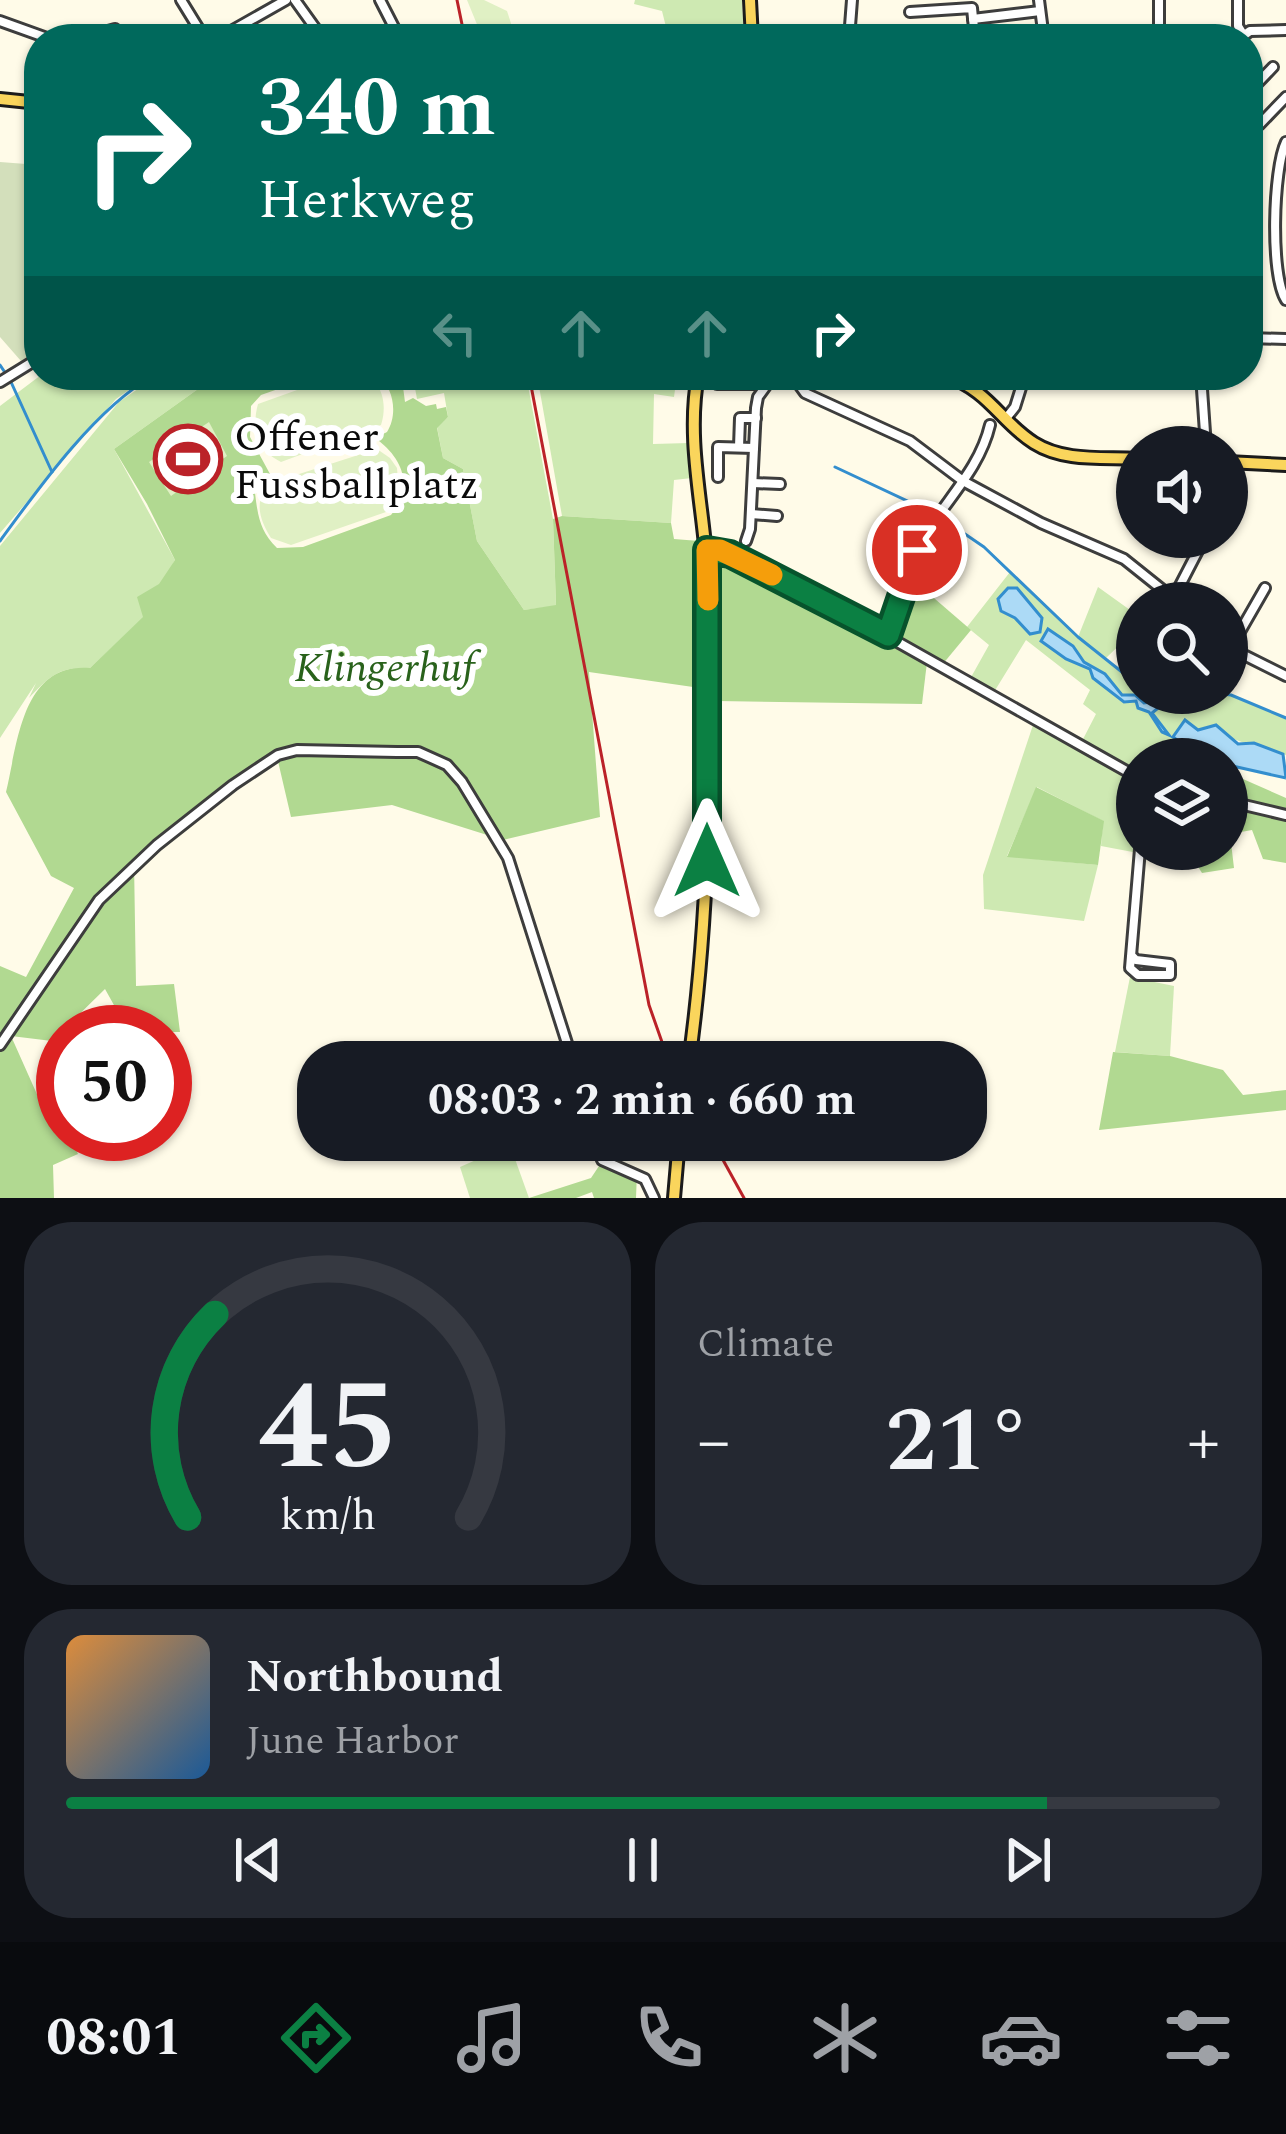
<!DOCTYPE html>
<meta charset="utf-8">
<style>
:root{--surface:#171b24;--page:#242831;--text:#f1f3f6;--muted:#9ea1a6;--line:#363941;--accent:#0b8043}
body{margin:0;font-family:Spectral,serif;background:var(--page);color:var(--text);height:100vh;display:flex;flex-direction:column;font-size:45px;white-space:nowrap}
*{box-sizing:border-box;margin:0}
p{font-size:39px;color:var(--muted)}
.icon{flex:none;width:66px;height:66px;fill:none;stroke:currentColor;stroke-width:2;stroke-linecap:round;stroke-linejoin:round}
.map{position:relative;height:1198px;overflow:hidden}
.side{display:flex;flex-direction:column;gap:24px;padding:24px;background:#0d0f14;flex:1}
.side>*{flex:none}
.guide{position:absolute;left:24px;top:24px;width:1239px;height:366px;border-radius:48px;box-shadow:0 3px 9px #0004;background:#00695c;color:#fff;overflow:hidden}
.fabs{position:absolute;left:1116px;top:426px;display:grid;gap:24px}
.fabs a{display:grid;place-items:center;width:132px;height:132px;border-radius:50%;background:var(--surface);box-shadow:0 3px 9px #0004;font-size:60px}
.speed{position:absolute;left:36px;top:1005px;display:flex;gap:24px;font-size:60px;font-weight:700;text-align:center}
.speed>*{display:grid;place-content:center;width:156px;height:156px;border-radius:50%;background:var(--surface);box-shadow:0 3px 9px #0004;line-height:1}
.speed .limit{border:18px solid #d22;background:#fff;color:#111}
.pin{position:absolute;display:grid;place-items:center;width:102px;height:102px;color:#fff;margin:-51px;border:6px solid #fff;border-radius:50%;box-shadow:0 3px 12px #0007}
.me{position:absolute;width:132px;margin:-66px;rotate:0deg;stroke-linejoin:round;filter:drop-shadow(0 0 9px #0008)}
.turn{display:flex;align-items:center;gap:42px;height:252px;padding:0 36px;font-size:54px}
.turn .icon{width:156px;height:156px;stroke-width:2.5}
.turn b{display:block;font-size:84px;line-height:102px}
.lanes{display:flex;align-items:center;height:114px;padding:0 36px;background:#0003;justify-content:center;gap:60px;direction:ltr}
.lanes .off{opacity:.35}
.big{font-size:90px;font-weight:700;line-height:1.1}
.side .card{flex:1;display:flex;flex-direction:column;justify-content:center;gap:18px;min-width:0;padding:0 42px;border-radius:48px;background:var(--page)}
.side .dial{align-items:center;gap:0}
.dial svg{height:312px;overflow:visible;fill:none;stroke:var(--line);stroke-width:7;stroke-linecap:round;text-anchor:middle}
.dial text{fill:var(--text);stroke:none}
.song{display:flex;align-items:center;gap:36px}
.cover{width:144px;height:144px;border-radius:18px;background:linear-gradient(135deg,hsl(30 70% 55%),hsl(210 70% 35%))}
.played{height:12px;border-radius:6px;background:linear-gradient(90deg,var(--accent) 85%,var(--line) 85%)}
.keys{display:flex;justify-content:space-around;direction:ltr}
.heat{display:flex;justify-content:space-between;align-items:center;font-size:66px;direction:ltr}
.side .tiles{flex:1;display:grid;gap:24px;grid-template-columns:1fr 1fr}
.card:last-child{grid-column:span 2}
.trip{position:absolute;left:297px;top:1041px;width:690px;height:120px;border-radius:48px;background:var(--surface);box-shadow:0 3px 9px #0004;font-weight:700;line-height:120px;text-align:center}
.tabs{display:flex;height:192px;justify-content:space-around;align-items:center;background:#090b0e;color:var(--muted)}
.tabs .icon{width:84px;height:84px}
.tabs .selected{color:var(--accent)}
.tabs b{font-size:54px;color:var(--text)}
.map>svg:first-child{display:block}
.green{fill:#cee9b2}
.forest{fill:#b1d991}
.cemetery{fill:#d3dfbb}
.pitch{fill:#e0f0c4}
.water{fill:#acdaf6;stroke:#338ece;stroke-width:3}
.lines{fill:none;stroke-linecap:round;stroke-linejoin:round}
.stream{stroke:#338ece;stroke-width:3}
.minor-casing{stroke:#3d3d3d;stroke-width:14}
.major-casing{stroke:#1b1b1b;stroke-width:16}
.minor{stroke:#fff;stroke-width:8}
.major{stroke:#fad55c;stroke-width:10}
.rail{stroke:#bb2228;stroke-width:3}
.route-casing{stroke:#07532c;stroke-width:30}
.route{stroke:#0b8043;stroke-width:21}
.slow{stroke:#f59e0b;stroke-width:21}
.labels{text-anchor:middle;stroke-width:12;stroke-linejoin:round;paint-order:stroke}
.poi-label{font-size:42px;fill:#0a0a0a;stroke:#fff;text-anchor:start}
.park-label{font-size:42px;font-style:italic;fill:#29621b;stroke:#fff}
</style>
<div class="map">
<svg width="1286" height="1198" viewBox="0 0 1286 1198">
<rect width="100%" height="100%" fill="#fffbe8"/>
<g class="green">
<path d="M 635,0 L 742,0 L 744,39 L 669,39 L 662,11 L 634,4 Z"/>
<path d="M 41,375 L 150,375 L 116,399 L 0,533 L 0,406 Z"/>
<path d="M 158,375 L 211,375 L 212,379 L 114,449 L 175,560 L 144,617 L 89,669 C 60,665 48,678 29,698 L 36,683 L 0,738 L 0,546 L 119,402 Z"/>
<path d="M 404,375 L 526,375 L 553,519 L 556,606 L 524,610 L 477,541 L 463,469 L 443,458 L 437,427 L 448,417 L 444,393 L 417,399 L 413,377 Z"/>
<path d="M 537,375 L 677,375 L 674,397 L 654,394 L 653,444 L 689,443 L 692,478 L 674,480 L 671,523 L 562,516 Z"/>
<path d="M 1010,572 L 1078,637 L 1098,587 L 1137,615 L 1137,628 L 1105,659 L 1137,684 L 1137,693 L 1225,693 L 1286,719 L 1286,755 C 1258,747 1234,742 1208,726 L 1198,730 L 1190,727 L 1173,737 L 1219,759 L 1189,759 L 1158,749 L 1154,759 L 1137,759 L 1137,775 L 1081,743 L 1096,714 L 1083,704 L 1090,690 L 1026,640 L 994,692 L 970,679 L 989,645 L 967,627 Z"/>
<path d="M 1034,722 L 1137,780 L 1138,853 L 1101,846 L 1103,821 L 1037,787 L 1007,856 L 1098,865 L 1084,921 L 984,909 L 983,875 Z"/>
<path d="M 1130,977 L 1174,986 L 1170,1056 L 1115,1052 Z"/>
<path d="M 510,1145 L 529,1198 L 470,1198 L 460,1167 Z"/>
</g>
<g class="forest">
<path d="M 211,375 L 318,375 L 261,395 L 251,406 L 250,437 L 270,474 L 255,493 C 258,517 260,531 277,548 L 303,547 L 391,515 C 415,486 402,457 375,438 L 387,432 C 398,415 394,388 378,375 L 395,375 L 403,387 L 405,402 L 413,398 L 426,406 L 436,404 L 437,409 L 446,407 L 448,417 L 437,428 L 443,458 L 463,469 L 477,541 L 524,610 L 556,605 L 553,519 L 562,516 L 671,523 L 674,539 L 699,541 L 703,595 L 700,688 L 589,672 L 600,817 L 503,840 L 392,805 L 291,817 L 277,757 L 134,862 L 136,986 L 174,984 L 180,1032 L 129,1032 L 105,989 L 52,1041 L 11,1036 L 44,1110 L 57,1110 L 63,1134 L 69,1134 L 78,1154 L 53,1165 L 54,1198 L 0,1198 L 0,966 L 26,977 L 74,888 L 51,876 L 6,792 C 18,743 22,662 90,668 L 143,617 L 137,597 L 159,584 L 175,560 L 147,504 L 114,449 L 212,379 Z"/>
<path d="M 720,551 L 822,601 L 927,662 L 922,704 L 717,701 Z"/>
<path d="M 913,580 L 971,630 L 942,665 L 896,635 Z"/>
<path d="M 1227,772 L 1286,798 L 1286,863 L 1263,859 L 1252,830 L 1230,834 L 1234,868 L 1202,873 L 1187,849 L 1227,849 Z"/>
<path d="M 1036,787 L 1104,821 L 1098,865 L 1007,857 Z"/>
<path d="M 1113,1052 L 1170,1056 L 1223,1070 L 1243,1095 L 1286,1090 L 1286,1110 L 1099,1130 Z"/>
<path d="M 601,1163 L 637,1172 L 636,1198 L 594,1198 L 592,1192 L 576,1198 L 529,1198 L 591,1178 Z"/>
</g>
<path class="cemetery" d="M 0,162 L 39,165 L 39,351 L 21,361 L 0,337 Z"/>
<g class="pitch">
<path d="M 467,0 L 484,0 L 507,11 L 516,39 L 483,39 Z"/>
<path d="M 339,375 L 370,375 C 383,389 387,406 381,425 L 281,462 C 258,451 251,429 258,404 Z"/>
<path d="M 209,422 L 227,456 L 171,496 L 149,462 Z"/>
<path d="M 377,449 L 390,458 L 397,468 L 399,494 L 386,512 L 291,545 L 271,538 C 259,519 253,499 271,483 Z"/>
</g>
<g class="water">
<path d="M 1008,588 L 1017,588 L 1042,618 L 1040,632 L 1030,634 L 1015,618 L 1001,611 L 998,599 Z"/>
<path d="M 1048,629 L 1073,646 L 1084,662 L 1105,674 L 1122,695 L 1135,695 L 1144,703 L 1152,702 L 1153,697 L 1162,697 L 1163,704 L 1152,713 L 1169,735 L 1162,732 L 1149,712 L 1138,708 L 1136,701 L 1124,702 L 1093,678 L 1090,669 L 1066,659 L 1041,641 Z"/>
<path d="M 1185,720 L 1198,730 L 1216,725 L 1238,744 L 1254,743 L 1283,754 L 1286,778 L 1228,765 L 1227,759 L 1188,748 L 1173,737 Z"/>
</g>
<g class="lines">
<g class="stream">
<path d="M 0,365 L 6,374"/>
<path d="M 11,382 L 52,472"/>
<path d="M 835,467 L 933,513"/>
<path d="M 965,534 L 984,547 L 1078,637 L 1137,684"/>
<path d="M 0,541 C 40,486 95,409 154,375"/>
<path d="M 1215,693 L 1231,695 L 1286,718"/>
</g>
<defs>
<g id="minor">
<path d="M 181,0 L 205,39"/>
<path d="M 295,0 L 323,39"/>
<path d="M 380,0 L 400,39"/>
<path d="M 1039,0 L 1044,39"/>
<path d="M 1238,0 L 1238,26 L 1243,34"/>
<path d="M 910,12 L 972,8 L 975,39"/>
<path d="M 973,19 L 1040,11"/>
<path d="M 0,21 L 50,39"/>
<path d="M 79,39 L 115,29 L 125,39"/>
<path d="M 217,39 L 286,0"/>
<path d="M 849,39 L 852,0"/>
<path d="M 1159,39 L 1159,0"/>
<path d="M 1239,39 L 1250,31 L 1286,30"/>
<path d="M 1248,93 L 1273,67"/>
<path d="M 34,102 L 39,86"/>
<path d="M 1248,119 L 1259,125 L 1286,97"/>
<path d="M 1286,142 C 1273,169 1270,276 1286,300"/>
<path d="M 1248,338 L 1286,339"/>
<path d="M 792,375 L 805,393 L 910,441 L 963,481 L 1041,523 L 1124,559 L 1179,603"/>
<path d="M 1201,375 L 1206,447"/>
<path d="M 0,382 L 39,358"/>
<path d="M 717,384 L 765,384"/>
<path d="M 1007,417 L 1015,407 L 1025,375"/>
<path d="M 739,447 L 740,418 L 756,418"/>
<path d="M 718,477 L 718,447 L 754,448"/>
<path d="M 753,483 L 780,484"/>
<path d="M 751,514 L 777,516"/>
<path d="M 746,541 L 750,529 L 756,408 L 758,397 L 774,375"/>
<path d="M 707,550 L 730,554 L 823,600 L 1137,777"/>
<path d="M 1174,597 L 1205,537"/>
<path d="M 888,635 C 901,606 905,574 919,546 C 941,504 979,472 990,425"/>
<path d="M 1228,647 L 1286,676"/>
<path d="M 1230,649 L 1265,588"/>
<path d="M 1227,801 L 1286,815"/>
<path d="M 1132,956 L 1136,960 L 1170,964 L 1170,975 L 1138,975 L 1130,968 L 1140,849"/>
<path d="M 0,1045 L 99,900 L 157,845 L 233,785 L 278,755 L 297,750 L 397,752 L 418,752 L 447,765 L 462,782 L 508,858 L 573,1062"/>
<path d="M 596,1140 L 602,1160 L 645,1179 L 654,1198"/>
</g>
<g id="major">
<path d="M 750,0 L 752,39"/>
<path d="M 0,99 L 39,103"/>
<path d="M 944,375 C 991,391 999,421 1034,443 C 1064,462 1103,457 1137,459"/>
<path d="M 1227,462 L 1286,465"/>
<path d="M 689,1062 C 711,905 711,744 708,585 C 706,515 685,445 698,375"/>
<path d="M 674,1198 L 679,1140"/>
</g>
</defs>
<use href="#minor" class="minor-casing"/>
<use href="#major" class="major-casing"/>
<use href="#minor" class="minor"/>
<use href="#major" class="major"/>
<g class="rail">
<path d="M 457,0 L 465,39"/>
<path d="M 529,375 L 649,1005 L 669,1062"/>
<path d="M 712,1140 L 744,1198"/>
</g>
</g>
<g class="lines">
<defs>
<path id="route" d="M 707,861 L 707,550 L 730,554 L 888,635 L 917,550"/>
</defs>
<use href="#route" class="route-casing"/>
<use href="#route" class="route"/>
<path class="slow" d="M 708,600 L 707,550 L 720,550 L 772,575"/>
</g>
<defs>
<symbol id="stadium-ring" viewBox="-11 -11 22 22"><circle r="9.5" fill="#fff" stroke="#bb2228" stroke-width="1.5"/><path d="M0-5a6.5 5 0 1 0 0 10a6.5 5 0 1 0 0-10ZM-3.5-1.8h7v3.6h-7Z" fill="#bb2228"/></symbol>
</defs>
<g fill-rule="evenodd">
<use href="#stadium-ring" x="150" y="421" width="76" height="76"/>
</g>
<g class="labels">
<g class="poi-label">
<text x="234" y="450">Offener<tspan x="234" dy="48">Fussballplatz</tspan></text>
</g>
<g class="park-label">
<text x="385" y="681">Klingerhuf</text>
</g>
</g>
</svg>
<div class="fabs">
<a><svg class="icon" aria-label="sound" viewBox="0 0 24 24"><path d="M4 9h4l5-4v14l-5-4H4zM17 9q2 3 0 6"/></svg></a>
<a><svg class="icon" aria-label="search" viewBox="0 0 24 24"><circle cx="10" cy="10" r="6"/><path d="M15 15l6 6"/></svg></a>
<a><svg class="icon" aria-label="layers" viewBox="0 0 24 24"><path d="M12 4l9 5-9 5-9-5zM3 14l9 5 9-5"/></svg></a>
</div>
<div class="speed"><div class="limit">50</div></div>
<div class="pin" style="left:917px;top:550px;background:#d93025"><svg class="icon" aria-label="arrive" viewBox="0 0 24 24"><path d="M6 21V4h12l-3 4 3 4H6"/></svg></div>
<svg class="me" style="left:707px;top:861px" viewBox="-20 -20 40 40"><path d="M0-17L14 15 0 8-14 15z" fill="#0b8043" stroke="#fff" stroke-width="4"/></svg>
<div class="trip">08:03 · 2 min · 660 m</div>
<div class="guide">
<div class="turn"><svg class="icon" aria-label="right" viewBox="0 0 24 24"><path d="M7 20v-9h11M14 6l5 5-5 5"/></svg><div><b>340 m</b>Herkweg</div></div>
<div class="lanes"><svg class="icon off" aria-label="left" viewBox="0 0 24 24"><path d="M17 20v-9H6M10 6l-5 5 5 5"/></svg><svg class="icon off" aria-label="ahead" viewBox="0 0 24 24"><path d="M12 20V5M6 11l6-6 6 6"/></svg><svg class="icon off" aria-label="ahead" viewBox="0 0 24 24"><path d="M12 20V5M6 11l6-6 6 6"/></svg><svg class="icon" aria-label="right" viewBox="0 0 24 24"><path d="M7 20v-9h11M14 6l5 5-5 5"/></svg></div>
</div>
</div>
<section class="side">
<div class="tiles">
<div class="card dial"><svg viewBox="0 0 100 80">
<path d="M14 69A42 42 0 1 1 86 69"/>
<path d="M14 69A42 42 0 0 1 21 17" stroke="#0b8043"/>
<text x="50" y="56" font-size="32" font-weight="700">45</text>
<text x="50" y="72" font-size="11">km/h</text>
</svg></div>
<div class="card"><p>Climate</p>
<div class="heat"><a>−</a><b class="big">21°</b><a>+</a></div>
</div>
<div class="card">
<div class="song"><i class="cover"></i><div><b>Northbound</b><p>June Harbor</p></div></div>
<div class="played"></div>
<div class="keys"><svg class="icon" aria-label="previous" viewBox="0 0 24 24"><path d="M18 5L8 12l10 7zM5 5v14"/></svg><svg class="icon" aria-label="pause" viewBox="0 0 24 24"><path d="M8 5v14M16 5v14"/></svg><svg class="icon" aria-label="next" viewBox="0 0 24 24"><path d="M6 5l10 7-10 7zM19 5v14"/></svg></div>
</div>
</div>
</section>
<nav class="tabs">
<b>08:01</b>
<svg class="icon selected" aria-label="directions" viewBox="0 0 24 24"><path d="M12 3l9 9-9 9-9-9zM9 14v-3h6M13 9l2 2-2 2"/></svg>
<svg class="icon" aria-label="music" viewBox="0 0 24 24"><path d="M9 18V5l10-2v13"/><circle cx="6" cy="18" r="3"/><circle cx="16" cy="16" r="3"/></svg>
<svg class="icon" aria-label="phone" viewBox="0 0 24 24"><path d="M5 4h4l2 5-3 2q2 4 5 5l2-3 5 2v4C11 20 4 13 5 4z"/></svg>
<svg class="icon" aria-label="climate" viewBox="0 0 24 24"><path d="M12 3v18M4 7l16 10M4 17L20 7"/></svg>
<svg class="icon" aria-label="car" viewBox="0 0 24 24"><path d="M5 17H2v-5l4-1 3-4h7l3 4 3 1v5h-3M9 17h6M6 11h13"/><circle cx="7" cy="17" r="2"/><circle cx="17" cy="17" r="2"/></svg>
<svg class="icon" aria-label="filters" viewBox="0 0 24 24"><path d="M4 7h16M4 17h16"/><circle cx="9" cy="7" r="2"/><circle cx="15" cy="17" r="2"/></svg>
</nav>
